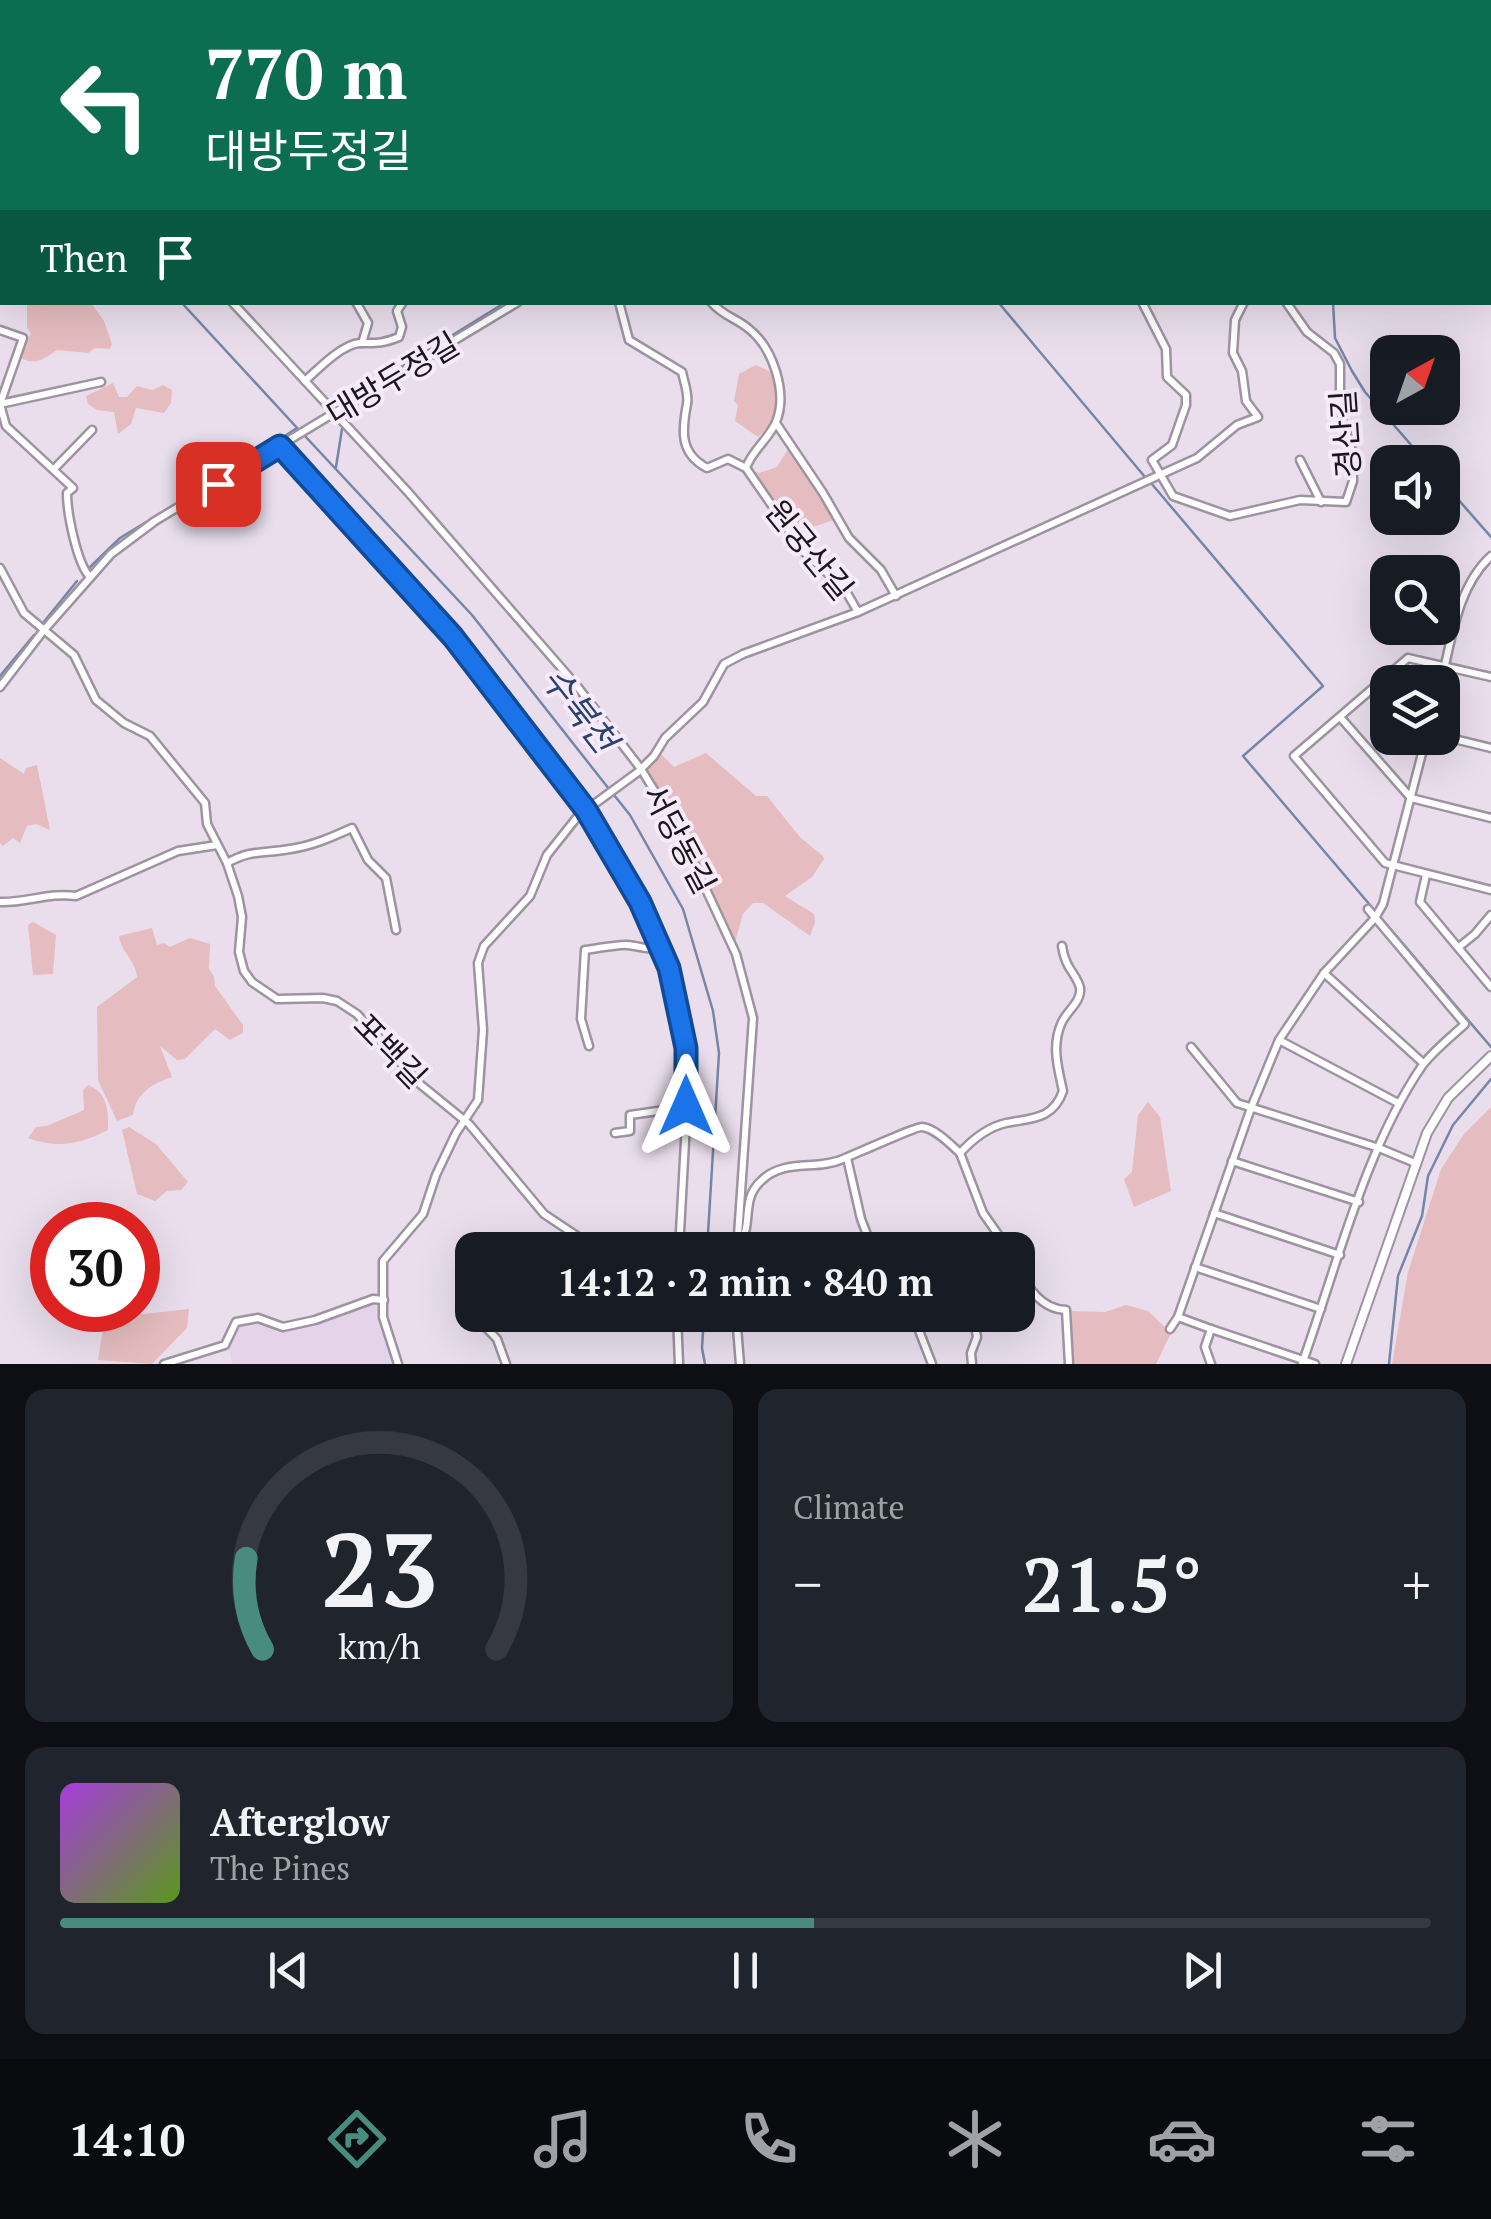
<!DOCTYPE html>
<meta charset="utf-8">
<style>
:root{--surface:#171b24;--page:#20242c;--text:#f1f3f6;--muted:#9ea1a6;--line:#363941;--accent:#488b7f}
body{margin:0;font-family:"PT Serif","Noto Sans KR",serif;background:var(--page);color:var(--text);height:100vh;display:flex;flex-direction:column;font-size:38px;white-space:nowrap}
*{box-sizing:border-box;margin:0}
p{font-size:32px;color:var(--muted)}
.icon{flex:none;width:55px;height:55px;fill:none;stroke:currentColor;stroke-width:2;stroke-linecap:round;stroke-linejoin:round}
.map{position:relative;height:1364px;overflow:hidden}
.sheet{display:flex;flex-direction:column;gap:25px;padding:25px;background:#0d0f14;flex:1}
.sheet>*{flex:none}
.top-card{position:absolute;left:0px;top:0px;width:1492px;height:305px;box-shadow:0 10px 40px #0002;background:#0b6e4f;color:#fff;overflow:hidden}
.needle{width:65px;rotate:40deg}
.fabs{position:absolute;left:1370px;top:335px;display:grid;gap:20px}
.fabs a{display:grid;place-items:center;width:90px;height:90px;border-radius:20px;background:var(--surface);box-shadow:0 10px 40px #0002;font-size:50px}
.speed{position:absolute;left:30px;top:1202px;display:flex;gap:20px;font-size:50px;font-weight:700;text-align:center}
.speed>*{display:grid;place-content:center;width:130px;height:130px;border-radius:50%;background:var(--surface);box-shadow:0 10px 40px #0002;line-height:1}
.speed .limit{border:15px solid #d22;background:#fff;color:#111}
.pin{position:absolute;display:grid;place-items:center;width:85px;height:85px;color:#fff;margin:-42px;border-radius:20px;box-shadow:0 5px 15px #0006}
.me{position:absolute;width:110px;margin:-55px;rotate:0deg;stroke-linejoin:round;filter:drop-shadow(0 0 8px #0008)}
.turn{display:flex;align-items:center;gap:35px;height:210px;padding:0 40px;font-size:45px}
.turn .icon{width:130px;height:130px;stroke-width:2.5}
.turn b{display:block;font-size:70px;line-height:85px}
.then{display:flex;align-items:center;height:95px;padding:0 40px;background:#0003;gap:20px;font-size:38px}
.big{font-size:75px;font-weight:600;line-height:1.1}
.sheet .tile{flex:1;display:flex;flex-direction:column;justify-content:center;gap:15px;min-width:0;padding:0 35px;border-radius:20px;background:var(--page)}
.sheet .dial{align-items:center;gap:0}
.dial svg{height:260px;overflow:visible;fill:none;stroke:var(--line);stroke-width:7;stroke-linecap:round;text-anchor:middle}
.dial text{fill:var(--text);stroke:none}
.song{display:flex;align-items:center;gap:30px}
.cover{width:120px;height:120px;border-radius:15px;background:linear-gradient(135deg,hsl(280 70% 55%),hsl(90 70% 35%))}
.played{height:10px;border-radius:5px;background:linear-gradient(90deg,var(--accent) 55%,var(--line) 55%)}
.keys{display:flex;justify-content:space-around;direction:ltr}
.heat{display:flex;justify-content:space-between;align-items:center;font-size:55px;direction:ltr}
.sheet .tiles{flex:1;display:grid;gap:25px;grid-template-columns:1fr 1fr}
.tile:last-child{grid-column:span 2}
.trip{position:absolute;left:455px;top:1232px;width:580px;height:100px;border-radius:20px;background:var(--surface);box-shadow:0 10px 40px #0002;font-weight:600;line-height:100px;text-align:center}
.dock{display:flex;height:160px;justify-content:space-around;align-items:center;background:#090b0e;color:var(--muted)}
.dock .icon{width:70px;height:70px}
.dock .active{color:var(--accent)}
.dock b{font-size:45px;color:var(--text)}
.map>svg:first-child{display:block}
.built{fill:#e4d3e9}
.green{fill:#e5bdc0}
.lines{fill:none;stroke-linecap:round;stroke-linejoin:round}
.stream{stroke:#7586a7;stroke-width:2.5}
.minor-casing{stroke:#9e93a1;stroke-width:11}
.tertiary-casing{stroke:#9e93a1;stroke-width:12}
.minor{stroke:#fff;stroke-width:6}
.tertiary{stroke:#fff;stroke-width:8}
.route-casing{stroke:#114b97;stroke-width:25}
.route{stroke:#1a73e8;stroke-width:18}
.labels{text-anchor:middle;stroke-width:8;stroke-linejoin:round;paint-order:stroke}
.street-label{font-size:32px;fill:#1b171c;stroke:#f7ebfb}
.water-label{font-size:35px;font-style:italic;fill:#2b4270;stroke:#f7ebfb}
</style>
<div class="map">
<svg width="1491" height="1364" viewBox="0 0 1491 1364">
<rect width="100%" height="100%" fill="#eadeed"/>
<path class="built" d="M 370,1303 L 376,1305 L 394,1364 L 232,1364 L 230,1351 L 226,1348 L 238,1324 L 257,1321 L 283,1329 Z"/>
<g class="green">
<path d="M 27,303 L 91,303 L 104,321 L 112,344 L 110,349 L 95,348 L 88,353 L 57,350 C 44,359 36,366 21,358 L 31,334 L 27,327 Z"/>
<path d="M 756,365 L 773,373 L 776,385 L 774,421 L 758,437 L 735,421 L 738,405 L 734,401 L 739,374 Z"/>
<path d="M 113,383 L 119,397 L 127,397 L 137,386 L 152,390 L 163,385 L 172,390 L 171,403 L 164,413 L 136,408 L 131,424 L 118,434 L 114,412 L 97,410 L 88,404 L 86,396 Z"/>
<path d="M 788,449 L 837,519 L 804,530 L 803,541 L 749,469 L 759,473 L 777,467 Z"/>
<path d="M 660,753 L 674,767 L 706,753 L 756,796 L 767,796 L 800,837 L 823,856 L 824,859 L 812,877 L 785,896 L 814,914 L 815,923 L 810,936 L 763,903 L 753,903 L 743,914 L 735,942 L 678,823 L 647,771 L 648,764 Z"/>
<path d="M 0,758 L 24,774 L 26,768 L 37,765 L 50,830 L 36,824 L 27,826 L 20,843 L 13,838 L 3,846 L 0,843 Z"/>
<path d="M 33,922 L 56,935 L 53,974 L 33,975 L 28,925 Z"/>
<path d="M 152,928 L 157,945 L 164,943 L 170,947 L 190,938 L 210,944 L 209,969 L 214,976 L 215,986 L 243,1025 L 243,1033 L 230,1040 L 215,1029 L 185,1059 L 177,1060 L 160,1046 L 172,1077 C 152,1084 136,1093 133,1115 L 117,1121 L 98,1080 L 97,1007 L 137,977 C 136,961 121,952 119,936 Z"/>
<path d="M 88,1085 C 107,1092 109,1111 108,1130 C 81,1144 57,1149 28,1138 L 36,1127 L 47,1126 L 84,1110 L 83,1090 Z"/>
<path d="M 1148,1102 L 1160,1117 L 1171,1191 L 1134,1207 L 1124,1179 L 1132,1172 L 1138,1115 Z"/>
<path d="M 1491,1107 L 1491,1364 L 1392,1364 L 1408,1272 L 1441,1169 L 1464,1134 Z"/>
<path d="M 129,1127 L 156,1144 L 188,1182 L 181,1190 L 167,1191 L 155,1201 L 137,1194 L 122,1130 Z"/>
<path d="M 1126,1305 L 1148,1311 L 1171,1333 L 1156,1364 L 1072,1364 L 1072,1311 L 1105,1312 Z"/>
<path d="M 189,1309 L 187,1328 L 152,1364 L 98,1360 L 106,1310 L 144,1314 Z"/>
</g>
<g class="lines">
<g class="stream">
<path d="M 36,0 L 36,2"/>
<path d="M 811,2 L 811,0"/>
<path d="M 1490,38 L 1491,37"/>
<path d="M 0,119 L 2,121"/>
<path d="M 181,302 L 299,430"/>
<path d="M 998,302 L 1145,477"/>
<path d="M 1333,302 L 1335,338 L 1352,371 L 1365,392 L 1426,462"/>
<path d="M 346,401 L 506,302"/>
<path d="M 304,435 L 472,615 L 609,789"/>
<path d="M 277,441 L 297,428"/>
<path d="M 336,467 L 342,429"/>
<path d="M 1442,481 L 1491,537"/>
<path d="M 1151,483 L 1323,686 L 1243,756 L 1491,1047"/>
<path d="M 89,568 L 120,538 L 261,452"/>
<path d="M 43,623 L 77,581"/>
<path d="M 0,676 L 34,635"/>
<path d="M 614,795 L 630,815 L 683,909 L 713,1011 L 719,1053 L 707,1250"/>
<path d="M 704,1315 L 702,1348 L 705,1364"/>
<path d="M 1389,1364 L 1398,1276 L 1422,1216 L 1428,1176 L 1453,1125 L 1491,1079"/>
</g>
<defs>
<g id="minor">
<path d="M 46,0 L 47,2"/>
<path d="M 920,0 L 922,2"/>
<path d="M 1490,49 L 1491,49"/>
<path d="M 0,88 L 2,89"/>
<path d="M 232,302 L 408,492 L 577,686 L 641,769 L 678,829 L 736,954 L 753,1018 L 737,1250"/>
<path d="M 356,302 L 368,323 L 362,343"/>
<path d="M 619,302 L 629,340 L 682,372 C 684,382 689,394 687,404 C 682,430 679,453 707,468 L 728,459 L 746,468 L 804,552 L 844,588 L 858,612"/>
<path d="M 711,302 C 723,316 736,318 749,329 C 773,348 788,393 776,422 C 769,439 752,450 746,468"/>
<path d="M 1142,302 L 1166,349 L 1167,377 L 1186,395 L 1186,405 L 1172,445 L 1152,460 L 1173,496 L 1230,516 L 1300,500 L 1346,502 L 1353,481 L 1352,451 L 1340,413 L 1340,364 L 1334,353 L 1307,332 L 1286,302"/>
<path d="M 0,330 L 23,338 L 0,404 L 6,426 L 73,488 L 67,493 C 67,513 77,564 90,577"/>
<path d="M 305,381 C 318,369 342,344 360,343 C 377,343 381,344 399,337 L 402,327 L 397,311 L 403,302"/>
<path d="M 0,404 L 101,382"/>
<path d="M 776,423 L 823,493 L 849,538 L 881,570 L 896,596"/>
<path d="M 281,446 L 474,662 L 586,810 L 640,902 L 669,968 L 686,1048 L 688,1087 L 679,1250"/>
<path d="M 1300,460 L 1321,502"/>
<path d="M 54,469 L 92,430"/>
<path d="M 0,568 L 24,613 L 74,655 L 96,700 L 124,723 L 150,736 L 205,803 L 207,824 L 227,863 L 238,896 L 242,917 L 239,952 L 244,971 L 252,982 L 277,999 L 323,998 L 337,1001 L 357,1014 L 421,1085 L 469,1124 L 544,1214 L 598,1250"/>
<path d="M 1491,677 L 1408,658 L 1294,756 L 1385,863 L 1491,890"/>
<path d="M 1441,682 C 1452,639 1457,587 1491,556"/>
<path d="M 0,687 L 44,630 L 111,554 L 155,521 L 518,302"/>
<path d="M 1340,717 L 1411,798 L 1491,818"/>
<path d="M 1442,736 L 1491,748"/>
<path d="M 227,863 C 252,849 263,854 290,849 C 312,846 332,837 352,828 L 368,860 L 386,878 L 396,930"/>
<path d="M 1426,875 L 1420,902 L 1491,987"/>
<path d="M 0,902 C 26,903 50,892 76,896 L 178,851 L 217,845"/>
<path d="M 1459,947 L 1475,934 L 1491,915"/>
<path d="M 1324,973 L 1423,1063"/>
<path d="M 1279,1040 L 1398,1103"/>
<path d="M 589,1046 L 581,1019 L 585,950 C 593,949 622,944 627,945 C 640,946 647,950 661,949"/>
<path d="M 1191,1047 L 1237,1103 L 1379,1148 L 1415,1163"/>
<path d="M 615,1133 L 630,1131 L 630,1115 L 686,1107"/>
<path d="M 960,1153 L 983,1213 L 1009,1250"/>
<path d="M 847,1158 L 861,1219 L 873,1250"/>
<path d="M 1232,1161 L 1359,1202"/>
<path d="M 1214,1213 L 1340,1255"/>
<path d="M 739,1245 C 754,1224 740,1200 761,1181 C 784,1158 816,1171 843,1159 C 853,1155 917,1126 922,1127 C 935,1128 951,1145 960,1153 C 972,1140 988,1127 1006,1123 C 1031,1118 1053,1120 1063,1091 C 1058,1068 1051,1045 1062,1022 C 1067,1011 1082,1001 1080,988 C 1077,974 1065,969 1062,946"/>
<path d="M 1018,1267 C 1028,1288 1041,1309 1066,1310 L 1069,1364"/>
<path d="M 1195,1267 L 1321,1309"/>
<path d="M 472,1277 L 462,1286 L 467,1308 L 497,1339 L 506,1364"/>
<path d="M 677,1315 L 679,1364"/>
<path d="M 736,1315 L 740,1364"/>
<path d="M 913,1315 L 932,1364"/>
<path d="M 1178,1317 L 1211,1329 L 1205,1347 L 1211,1364"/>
<path d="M 1170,1329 L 1178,1317 L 1251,1108 L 1279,1040 L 1324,973 L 1375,918 L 1383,904 L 1426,738"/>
<path d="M 1211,1329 L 1315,1364"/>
<path d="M 164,1364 L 225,1345 L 236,1322 L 258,1318 L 283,1327 L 315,1320 L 373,1299 L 384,1300"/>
<path d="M 398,1364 L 383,1317 L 383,1261 L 423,1214 L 436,1175 L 456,1133 L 478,1100 L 483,1030 L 478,963 L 484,946 L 530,896 L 547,855 L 578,816 L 638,772 L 654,756 L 665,738 L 703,702 L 724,664 L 743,654 L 858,612 L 1197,458 L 1237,425 L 1258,417 L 1246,401 L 1242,371 L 1233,353 L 1235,320 L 1244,302"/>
<path d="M 972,1364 L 971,1353 L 977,1337 L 973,1315"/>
<path d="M 1302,1364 C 1336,1269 1365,1149 1422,1066 C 1432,1052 1451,1037 1465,1024 L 1368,909"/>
</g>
<path id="tertiary" d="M 1346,1364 L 1427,1133 L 1448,1098 L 1491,1056"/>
</defs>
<use href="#minor" class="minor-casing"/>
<use href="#tertiary" class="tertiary-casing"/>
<use href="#minor" class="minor"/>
<use href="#tertiary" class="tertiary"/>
</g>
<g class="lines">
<defs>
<path id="route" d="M 218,484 L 280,446 L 453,637 L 586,810 L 640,902 L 669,968 L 686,1048 L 686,1106"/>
</defs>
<use href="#route" class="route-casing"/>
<use href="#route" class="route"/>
</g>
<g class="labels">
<g class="street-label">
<text transform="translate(393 379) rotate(-31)" y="11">대방두정길</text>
<text transform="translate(1346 434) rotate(-94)" y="11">경산길</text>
<text transform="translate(809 550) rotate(51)" y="11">원궁산길</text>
<text transform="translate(679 839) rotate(62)" y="11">서당동길</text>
<text transform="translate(390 1051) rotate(46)" y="11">포백길</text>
</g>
<g class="water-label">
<text transform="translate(579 710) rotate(52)" y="12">수북천</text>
</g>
</g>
</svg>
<div class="fabs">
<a><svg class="needle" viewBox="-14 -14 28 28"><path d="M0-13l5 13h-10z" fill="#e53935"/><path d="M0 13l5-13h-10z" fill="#9ea1a6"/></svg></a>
<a><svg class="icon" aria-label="sound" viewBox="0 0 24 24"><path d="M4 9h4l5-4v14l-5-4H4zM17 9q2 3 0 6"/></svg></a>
<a><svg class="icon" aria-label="search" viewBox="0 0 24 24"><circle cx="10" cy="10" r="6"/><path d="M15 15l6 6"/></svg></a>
<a><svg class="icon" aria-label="layers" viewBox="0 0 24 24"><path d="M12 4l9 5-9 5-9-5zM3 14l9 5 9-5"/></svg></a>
</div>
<div class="speed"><div class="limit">30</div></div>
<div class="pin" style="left:218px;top:484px;background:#d93025"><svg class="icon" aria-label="arrive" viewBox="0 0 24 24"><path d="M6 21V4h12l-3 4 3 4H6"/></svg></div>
<svg class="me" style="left:686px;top:1106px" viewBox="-20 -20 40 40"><path d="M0-17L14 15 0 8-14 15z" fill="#1a73e8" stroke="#fff" stroke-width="4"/></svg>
<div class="trip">14:12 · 2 min · 840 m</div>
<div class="top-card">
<div class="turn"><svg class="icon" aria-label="left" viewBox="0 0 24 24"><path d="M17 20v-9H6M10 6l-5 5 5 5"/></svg><div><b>770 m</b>대방두정길</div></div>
<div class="then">Then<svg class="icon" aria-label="arrive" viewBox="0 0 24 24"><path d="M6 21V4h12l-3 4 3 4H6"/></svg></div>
</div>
</div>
<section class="sheet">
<div class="tiles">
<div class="tile dial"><svg viewBox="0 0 100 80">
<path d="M14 69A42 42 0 1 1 86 69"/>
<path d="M14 69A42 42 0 0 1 9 41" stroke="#488b7f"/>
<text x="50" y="56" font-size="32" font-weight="700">23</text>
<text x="50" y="72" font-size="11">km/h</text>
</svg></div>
<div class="tile"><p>Climate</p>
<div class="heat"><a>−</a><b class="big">21.5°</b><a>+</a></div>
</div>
<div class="tile">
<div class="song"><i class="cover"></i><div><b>Afterglow</b><p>The Pines</p></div></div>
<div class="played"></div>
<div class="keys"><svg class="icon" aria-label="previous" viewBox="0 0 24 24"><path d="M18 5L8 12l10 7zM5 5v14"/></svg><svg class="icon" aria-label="pause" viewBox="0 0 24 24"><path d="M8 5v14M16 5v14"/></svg><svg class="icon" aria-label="next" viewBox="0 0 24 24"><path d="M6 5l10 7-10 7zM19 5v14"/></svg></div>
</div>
</div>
</section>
<nav class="dock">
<b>14:10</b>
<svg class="icon active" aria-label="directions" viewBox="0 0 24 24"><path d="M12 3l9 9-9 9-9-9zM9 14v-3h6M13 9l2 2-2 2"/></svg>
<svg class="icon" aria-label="music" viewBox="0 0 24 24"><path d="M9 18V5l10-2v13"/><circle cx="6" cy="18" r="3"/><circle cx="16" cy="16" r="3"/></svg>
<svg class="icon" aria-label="phone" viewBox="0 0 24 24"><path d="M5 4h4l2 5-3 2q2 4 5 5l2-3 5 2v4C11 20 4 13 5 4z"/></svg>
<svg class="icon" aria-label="climate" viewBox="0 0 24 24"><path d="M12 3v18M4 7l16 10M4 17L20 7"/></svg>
<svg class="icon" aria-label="car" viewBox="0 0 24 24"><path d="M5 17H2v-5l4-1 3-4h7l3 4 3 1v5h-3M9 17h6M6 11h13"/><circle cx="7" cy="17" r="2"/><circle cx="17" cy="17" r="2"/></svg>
<svg class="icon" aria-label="filters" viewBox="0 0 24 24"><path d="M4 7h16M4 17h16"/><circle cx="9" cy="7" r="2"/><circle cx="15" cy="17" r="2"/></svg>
</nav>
